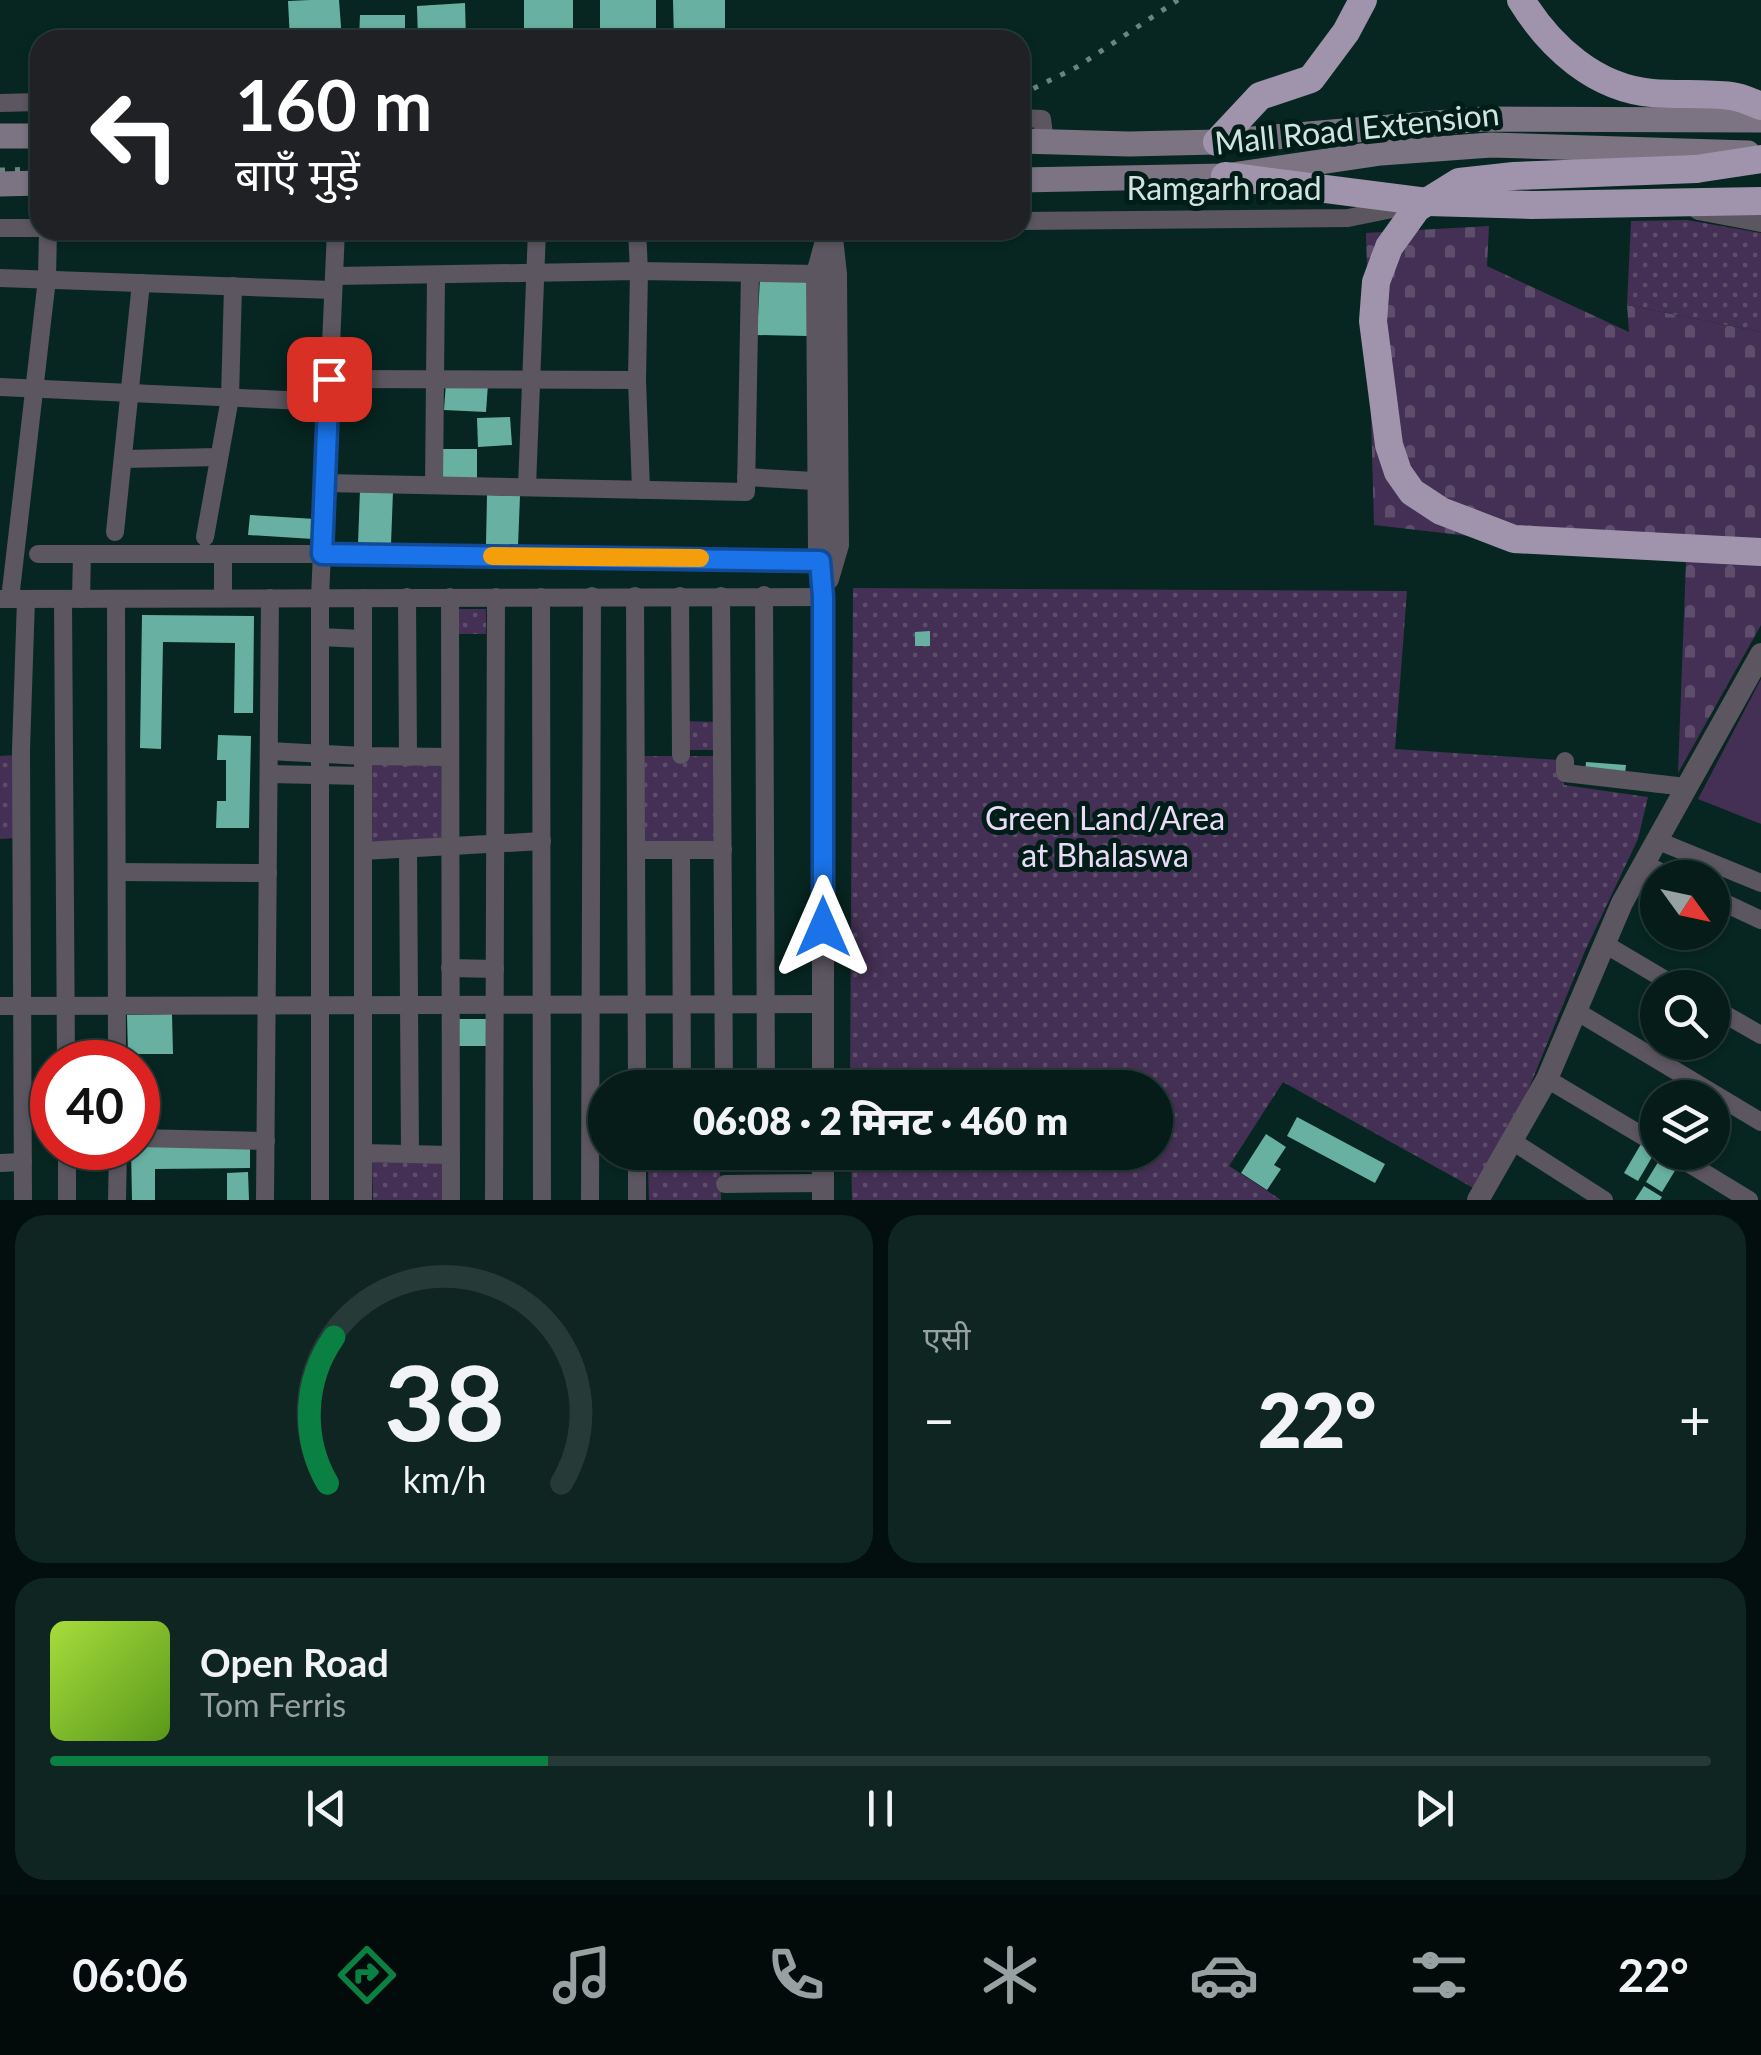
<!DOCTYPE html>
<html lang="hi">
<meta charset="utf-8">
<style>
:root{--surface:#051c19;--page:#0e2522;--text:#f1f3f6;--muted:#97a1a2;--line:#263a38;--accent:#0b8043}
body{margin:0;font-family:Lato,"Noto Sans Devanagari",sans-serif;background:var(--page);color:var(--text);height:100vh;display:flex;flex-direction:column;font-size:38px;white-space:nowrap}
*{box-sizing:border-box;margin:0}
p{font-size:32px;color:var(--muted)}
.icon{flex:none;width:55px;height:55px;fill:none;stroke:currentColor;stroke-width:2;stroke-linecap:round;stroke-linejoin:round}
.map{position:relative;height:1200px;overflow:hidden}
.sheet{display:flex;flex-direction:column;gap:15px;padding:15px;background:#030f0e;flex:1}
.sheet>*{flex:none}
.hud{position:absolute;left:30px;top:30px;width:1000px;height:210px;border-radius:30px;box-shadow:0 2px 8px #0004,0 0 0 2px var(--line);background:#202124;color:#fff;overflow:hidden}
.needle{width:65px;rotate:123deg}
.controls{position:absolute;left:1640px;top:860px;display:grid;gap:20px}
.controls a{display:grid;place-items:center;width:90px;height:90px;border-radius:50%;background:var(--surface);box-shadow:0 2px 8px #0004,0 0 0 2px var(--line);font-size:50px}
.speed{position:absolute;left:30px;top:1040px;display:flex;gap:20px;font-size:50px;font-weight:700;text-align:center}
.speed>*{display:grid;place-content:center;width:130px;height:130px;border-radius:50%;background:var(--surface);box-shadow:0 2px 8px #0004,0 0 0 2px var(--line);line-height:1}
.speed .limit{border:15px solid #d22;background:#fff;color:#111}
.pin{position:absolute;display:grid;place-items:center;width:85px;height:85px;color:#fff;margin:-42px;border-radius:20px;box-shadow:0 5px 15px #0006}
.me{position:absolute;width:110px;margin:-55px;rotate:0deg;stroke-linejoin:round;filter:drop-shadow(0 0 8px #0008)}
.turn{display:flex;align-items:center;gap:35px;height:210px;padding:0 40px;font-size:45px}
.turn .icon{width:130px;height:130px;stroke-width:2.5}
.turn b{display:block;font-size:70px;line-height:85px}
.big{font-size:75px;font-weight:800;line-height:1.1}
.sheet .widget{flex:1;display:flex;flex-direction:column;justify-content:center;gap:15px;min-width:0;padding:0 35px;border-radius:30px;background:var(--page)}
.sheet .dial{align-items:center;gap:0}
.dial svg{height:260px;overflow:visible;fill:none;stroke:var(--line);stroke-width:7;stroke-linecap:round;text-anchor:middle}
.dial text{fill:var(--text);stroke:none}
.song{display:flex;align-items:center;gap:30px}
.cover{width:120px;height:120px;border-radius:15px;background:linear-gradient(135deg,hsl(80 70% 55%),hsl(90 70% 35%))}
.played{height:10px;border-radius:5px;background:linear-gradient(90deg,var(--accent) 30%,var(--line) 30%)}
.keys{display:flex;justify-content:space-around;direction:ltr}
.heat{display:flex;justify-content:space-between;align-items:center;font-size:55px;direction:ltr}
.sheet .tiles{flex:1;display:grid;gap:15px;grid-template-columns:1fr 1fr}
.widget:last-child{grid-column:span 2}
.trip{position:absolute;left:588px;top:1070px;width:585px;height:100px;border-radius:50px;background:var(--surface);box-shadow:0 2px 8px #0004,0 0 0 2px var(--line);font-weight:800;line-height:100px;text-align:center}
.tabs{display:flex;height:160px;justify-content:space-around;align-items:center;background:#020b0a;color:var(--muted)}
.tabs .icon{width:70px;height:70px}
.tabs .on{color:var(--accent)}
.tabs b{font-size:45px;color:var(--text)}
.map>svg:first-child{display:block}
.grass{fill:#443054}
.cemetery{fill:url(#cemetery-stones)}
.park{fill:url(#park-dots)}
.building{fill:#68b1a2}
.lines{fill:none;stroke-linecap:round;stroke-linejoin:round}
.minor{stroke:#5b565f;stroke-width:18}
.tertiary{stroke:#5b565f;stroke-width:22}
.secondary{stroke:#7c7383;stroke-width:25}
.trunk{stroke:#a094ac;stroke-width:28}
.rail{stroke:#6c847f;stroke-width:5;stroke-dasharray:5 10;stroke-linecap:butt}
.trunk-bridge{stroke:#a094ac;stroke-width:28}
.route-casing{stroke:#114b97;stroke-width:25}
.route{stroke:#1a73e8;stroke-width:18}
.slow{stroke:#f59e0b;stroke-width:18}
.labels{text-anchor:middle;stroke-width:10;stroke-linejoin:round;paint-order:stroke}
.street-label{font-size:32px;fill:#d3e4e0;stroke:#001d18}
.park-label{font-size:32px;fill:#ebdbf9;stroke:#001d18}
</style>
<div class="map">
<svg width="1761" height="1200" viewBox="0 0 1761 1200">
<defs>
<pattern id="cemetery-stones" width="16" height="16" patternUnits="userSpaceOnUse" patternTransform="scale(2.5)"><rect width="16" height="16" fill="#443054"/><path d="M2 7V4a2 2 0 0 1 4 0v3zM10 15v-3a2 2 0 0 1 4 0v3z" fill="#5e4e6c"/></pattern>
<pattern id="park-dots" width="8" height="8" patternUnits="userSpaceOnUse" patternTransform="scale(2.5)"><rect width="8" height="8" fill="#443054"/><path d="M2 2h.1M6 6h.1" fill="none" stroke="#5e4e6c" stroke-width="1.8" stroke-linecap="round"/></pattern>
</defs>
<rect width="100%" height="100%" fill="#072621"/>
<path class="grass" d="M 1761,679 L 1761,824 L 1698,799 Z"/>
<path class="cemetery" d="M 1489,226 L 1487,266 L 1629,332 L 1627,305 L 1761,332 L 1761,625 L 1678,773 L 1686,561 L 1374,525 L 1366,233 Z"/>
<g class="park">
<path d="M 1687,220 L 1761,233 L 1761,332 L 1627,305 L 1631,221 Z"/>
<path d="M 853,588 L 1407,591 L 1395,749 L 1559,760 L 1564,785 L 1648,797 L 1638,839 L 1585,951 L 1509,1137 L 1477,1190 L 1283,1082 L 1229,1166 L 1281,1200 L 852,1200 L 851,1153 L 1155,1152 L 1155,1088 L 850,1088 Z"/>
<rect x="454" y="609" width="32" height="25"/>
<path d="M 686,721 L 717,722 L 716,750 L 685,750 Z"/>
<path d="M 15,755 L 15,838 L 0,839 L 0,756 Z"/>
<path d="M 641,756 L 718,756 L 717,845 L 641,846 Z"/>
<path d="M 441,762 L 442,845 L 370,846 L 369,763 Z"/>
<path d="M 445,1161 L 445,1200 L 373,1200 L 372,1162 Z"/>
<path d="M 720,1168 L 721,1200 L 649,1200 L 648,1169 Z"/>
</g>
<g class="building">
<path d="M 310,0 L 339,0 L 342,40 L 290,40 L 288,1 Z"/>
<rect x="524" y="0" width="49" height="40"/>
<rect x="600" y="0" width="56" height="40"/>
<path d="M 673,0 L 725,0 L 725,40 L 674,40 Z"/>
<path d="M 465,3 L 466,40 L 418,40 L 417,6 Z"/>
<path d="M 360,15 L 405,15 L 405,40 L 359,40 Z"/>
<path d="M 760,278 L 807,278 L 807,336 L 757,335 Z"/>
<path d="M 446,382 L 488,384 L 486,412 L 444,410 Z"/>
<path d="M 510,417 L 512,445 L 478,447 L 477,418 Z"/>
<rect x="441" y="449" width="36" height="30"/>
<path d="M 360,490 L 393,491 L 391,545 L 358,544 Z"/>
<path d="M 487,495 L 520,496 L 518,546 L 486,545 Z"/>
<path d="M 250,515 L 315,519 L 313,539 L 248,535 Z"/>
<path d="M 142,615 L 254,616 L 253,713 L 234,713 L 235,643 L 163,642 L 161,749 L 140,748 Z"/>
<path d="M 930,631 L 930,646 L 915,646 L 915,632 Z"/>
<path d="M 218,735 L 251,736 L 249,828 L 216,828 L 217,801 L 226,801 L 226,760 L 217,760 Z"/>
<path d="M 1586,762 L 1626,765 L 1625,775 L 1585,772 Z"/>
<path d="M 172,1014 L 173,1054 L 128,1054 L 127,1015 Z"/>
<rect x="455" y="1019" width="36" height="27"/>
<path d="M 1297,1117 L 1385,1164 L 1375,1183 L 1287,1136 Z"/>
<path d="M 1266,1134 L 1286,1147 L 1274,1165 L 1281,1169 L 1267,1190 L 1241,1173 Z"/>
<path d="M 250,1143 L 250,1168 L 155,1169 L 155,1200 L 132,1200 L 131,1148 L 138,1148 L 138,1144 Z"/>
<path d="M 1641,1144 L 1655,1152 L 1638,1181 L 1624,1173 Z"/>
<path d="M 1663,1154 L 1679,1164 L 1662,1192 L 1646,1182 Z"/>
<path d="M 248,1172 L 249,1200 L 227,1200 L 227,1173 Z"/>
<path d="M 1644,1186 L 1662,1197 L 1660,1200 L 1635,1200 Z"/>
</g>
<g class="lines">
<g class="minor">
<path d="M 0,103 L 40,102"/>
<path d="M 1020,118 L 1042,119 L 1045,142"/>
<path d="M 1698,211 L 1761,223"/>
<path d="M 1020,221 L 1348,218 L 1407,206"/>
<path d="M 0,228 L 40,228"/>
<path d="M 637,230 L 639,271 L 637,380 L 641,490"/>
<path d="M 334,276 L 639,271 L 817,274"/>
<path d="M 0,278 L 333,290"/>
<path d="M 329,379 L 637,380"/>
<path d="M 0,387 L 328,402"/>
<path d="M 124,459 L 219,457"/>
<path d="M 746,477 L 831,482"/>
<path d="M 325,483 L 746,492 L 750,273"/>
<path d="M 434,485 L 436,276"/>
<path d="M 527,487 L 537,230"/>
<path d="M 115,532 L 141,283"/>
<path d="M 205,537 L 230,398 L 233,286"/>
<path d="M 38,554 L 322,554 L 821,561"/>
<path d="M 223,554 L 223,598"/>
<path d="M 764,595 L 766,1088"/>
<path d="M 635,596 L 637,1088"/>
<path d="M 680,596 L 681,755"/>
<path d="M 721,596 L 724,1088"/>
<path d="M 407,597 L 408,757"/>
<path d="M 450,597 L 451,1200"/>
<path d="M 541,597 L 542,1200"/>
<path d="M 0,599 L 823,597"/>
<path d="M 10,599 L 47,279 L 48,230"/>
<path d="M 63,599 L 66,1062"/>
<path d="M 81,599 L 82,554"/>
<path d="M 116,599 L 117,1062"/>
<path d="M 320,637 L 363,639"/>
<path d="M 269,751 L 363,756 L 450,757"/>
<path d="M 1565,761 L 1565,773 L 1686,787"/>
<path d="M 269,774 L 363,776"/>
<path d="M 1656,840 L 1761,883"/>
<path d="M 408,849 L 410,1154"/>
<path d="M 636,850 L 723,850"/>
<path d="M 681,850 L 682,1088"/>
<path d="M 363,851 L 542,841"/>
<path d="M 1643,863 L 1672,878"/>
<path d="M 117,872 L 268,873"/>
<path d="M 1712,897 L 1761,920"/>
<path d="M 1603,943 L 1679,988"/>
<path d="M 450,968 L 495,969"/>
<path d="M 0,1006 L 823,1004"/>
<path d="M 1712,1007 L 1761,1035"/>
<path d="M 1576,1011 L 1761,1122"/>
<path d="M 1547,1079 L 1658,1145"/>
<path d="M 138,1138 L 266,1141"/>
<path d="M 1512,1141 L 1604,1200"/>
<path d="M 67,1148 L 67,1200"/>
<path d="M 637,1152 L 637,1200"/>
<path d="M 1670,1152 L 1749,1200"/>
<path d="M 363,1153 L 451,1155"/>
<path d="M 637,1161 L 725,1162 L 823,1160"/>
<path d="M 0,1163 L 23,1162"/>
<path d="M 725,1184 L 823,1183"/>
<path d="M 23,1200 L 21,750 L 26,599"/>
<path d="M 117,1200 L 118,1148"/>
<path d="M 265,1200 L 270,598"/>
<path d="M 320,1200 L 320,598 L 336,230"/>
<path d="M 363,1200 L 363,598"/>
<path d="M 494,1200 L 496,597"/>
<path d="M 590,1200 L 592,596"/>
</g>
<g class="tertiary">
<path d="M 828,579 L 838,545 L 836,274 L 832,238"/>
<path d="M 823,1088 L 823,597 L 819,550 L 817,274 L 829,230"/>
<path d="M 823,1200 L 823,1152"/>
<path d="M 1478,1200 L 1547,1079 L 1622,903 L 1761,654"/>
</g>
<g class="secondary">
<path d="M 0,136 L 40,136"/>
<path d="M 1020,141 L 1129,144 L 1217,142 L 1483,119 L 1761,120"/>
<path d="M 1020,180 L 1225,176 L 1381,153 L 1491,145 L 1748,153"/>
<path d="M 0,184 L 40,183"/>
</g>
<g class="trunk">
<path d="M 1521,0 C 1550,47 1595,88 1652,93 C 1678,95 1705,93 1731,96 C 1741,97 1751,102 1761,106"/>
<path d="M 1217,142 L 1260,96 L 1311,79 L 1346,32 L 1363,0"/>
<path d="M 1696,169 L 1761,159"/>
<path d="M 1225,176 L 1427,202 L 1532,205 L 1761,201"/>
</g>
<g class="rail">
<path d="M 1020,95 L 1077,67 L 1178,0"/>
<path d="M 0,170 L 40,169"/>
</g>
<path class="trunk-bridge" d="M 1696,169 L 1514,176 L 1459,182 L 1417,208 L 1389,247 L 1376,282 L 1373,321 L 1389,445 L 1398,472 L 1412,492 L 1441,511 L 1514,539 L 1761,552"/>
</g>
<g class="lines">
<defs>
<path id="route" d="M 329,379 L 322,554 L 820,561 L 823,597 L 823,927"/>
</defs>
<use href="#route" class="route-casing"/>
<use href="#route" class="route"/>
<path class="slow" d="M 492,556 L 700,558"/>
</g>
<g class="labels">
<g class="street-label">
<text transform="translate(1357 129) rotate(-6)" y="11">Mall Road Extension</text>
<text x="1224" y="200">Ramgarh road</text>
</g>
<g class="park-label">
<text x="1105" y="830">Green Land/Area<tspan x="1105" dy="37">at Bhalaswa</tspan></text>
</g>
</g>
</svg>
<div class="controls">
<a><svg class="needle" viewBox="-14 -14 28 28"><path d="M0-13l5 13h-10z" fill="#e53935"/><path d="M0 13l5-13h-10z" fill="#97a1a2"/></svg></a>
<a><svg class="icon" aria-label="search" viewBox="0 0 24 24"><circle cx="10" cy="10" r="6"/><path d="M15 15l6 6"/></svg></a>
<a><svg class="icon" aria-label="layers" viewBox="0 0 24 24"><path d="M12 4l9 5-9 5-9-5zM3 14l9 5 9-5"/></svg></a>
</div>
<div class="speed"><div class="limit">40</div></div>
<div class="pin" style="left:329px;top:379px;background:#d93025"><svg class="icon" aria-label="arrive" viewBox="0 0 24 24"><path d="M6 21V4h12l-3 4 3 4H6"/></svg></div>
<svg class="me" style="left:823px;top:927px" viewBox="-20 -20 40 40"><path d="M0-17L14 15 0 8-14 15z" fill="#1a73e8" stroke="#fff" stroke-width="4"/></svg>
<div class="trip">06:08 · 2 मिनट · 460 m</div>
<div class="hud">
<div class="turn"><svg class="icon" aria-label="left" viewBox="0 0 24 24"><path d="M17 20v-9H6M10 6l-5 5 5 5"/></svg><div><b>160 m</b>बाएँ मुड़ें</div></div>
</div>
</div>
<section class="sheet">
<div class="tiles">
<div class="widget dial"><svg viewBox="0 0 100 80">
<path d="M14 69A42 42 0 1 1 86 69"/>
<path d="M14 69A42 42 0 0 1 16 24" stroke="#0b8043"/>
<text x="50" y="56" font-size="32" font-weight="700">38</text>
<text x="50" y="72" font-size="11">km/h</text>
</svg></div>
<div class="widget"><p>एसी</p>
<div class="heat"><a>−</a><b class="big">22°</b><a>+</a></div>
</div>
<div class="widget">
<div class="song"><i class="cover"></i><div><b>Open Road</b><p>Tom Ferris</p></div></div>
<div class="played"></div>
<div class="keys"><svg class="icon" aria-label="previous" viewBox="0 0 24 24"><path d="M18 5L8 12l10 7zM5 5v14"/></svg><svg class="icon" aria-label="pause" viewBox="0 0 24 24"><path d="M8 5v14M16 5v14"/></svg><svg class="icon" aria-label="next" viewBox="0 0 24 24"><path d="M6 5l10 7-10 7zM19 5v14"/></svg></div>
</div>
</div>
</section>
<nav class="tabs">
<b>06:06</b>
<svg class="icon on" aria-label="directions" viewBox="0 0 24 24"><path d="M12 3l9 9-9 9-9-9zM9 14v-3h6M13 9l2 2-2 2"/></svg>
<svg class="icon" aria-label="music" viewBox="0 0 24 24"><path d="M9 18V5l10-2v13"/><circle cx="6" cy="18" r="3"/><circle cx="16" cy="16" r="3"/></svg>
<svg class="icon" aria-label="phone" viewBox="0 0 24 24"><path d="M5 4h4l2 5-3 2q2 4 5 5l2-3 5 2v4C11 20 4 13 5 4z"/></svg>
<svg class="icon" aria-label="climate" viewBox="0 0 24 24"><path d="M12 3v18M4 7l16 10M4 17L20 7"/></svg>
<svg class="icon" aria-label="car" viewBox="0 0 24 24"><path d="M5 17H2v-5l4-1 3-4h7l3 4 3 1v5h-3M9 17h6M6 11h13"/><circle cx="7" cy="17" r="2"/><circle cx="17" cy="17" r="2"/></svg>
<svg class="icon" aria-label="filters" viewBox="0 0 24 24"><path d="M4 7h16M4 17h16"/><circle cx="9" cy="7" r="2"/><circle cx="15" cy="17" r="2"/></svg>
<b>22°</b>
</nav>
